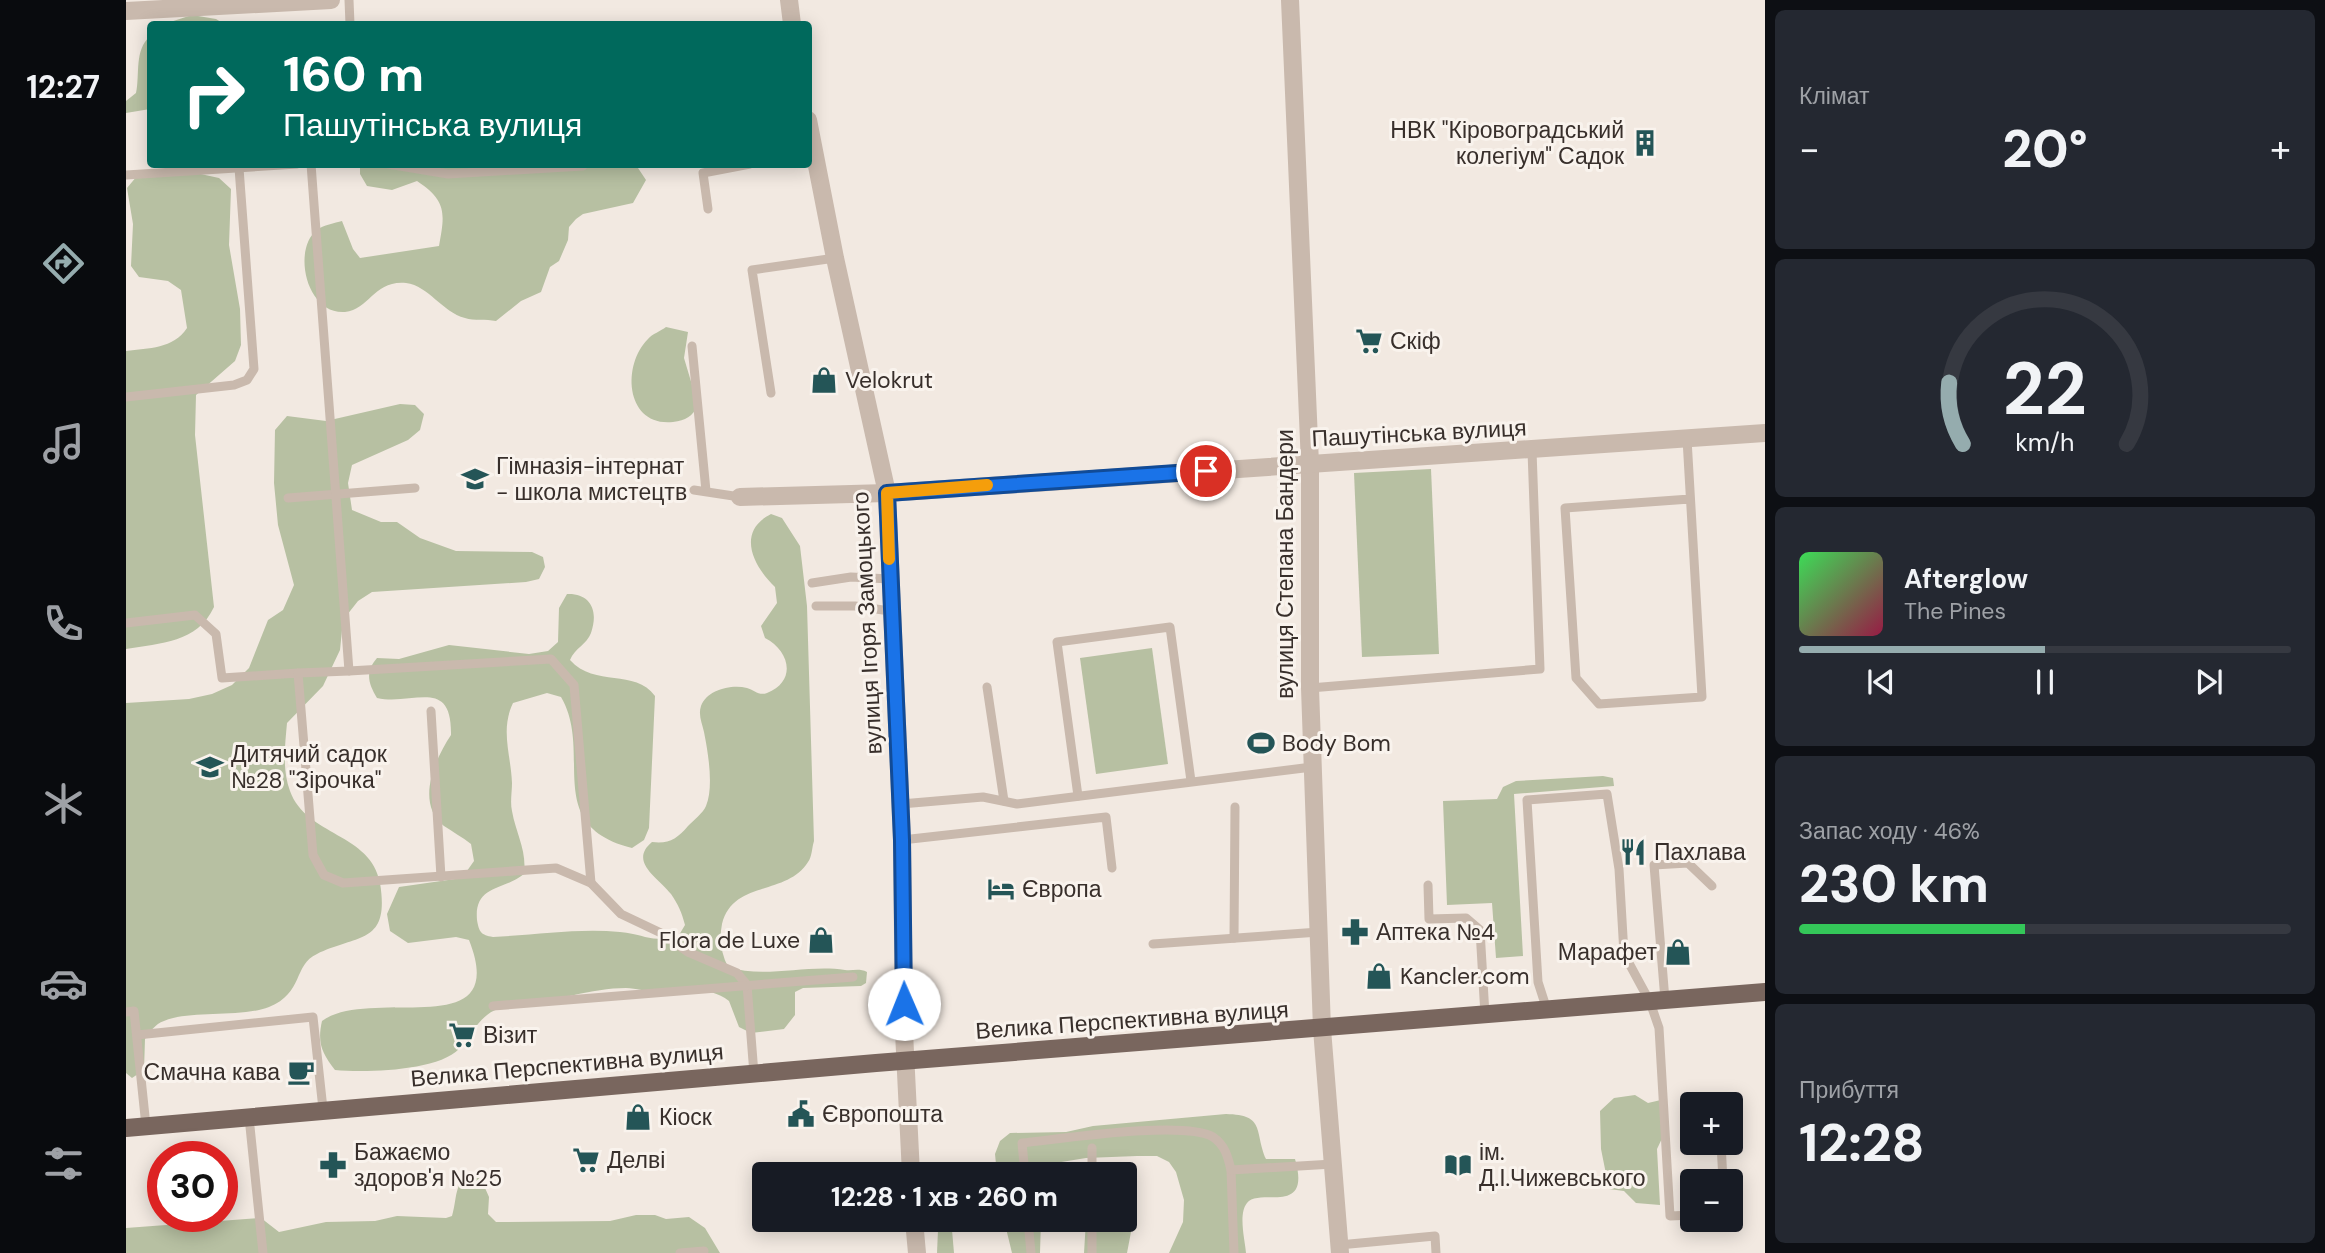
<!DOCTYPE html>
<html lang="uk">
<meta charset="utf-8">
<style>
:root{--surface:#171b24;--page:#242831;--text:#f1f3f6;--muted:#9ea1a6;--line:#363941;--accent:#95acae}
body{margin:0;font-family:"DM Sans",sans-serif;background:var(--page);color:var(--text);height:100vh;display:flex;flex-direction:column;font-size:26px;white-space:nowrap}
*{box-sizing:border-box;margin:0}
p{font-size:23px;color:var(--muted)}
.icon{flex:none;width:38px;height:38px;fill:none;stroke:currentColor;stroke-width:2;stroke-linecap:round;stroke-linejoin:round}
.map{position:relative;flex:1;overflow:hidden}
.details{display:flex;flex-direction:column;gap:10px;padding:10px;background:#0d0f14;width:560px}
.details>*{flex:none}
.banner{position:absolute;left:21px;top:21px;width:665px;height:147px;border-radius:7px;box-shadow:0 4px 18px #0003;background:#00695c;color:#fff;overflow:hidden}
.fabs{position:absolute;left:1554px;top:1092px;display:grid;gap:14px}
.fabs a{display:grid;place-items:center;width:63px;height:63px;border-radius:7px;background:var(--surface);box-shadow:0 4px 18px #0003;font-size:35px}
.speed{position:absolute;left:21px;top:1141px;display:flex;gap:14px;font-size:35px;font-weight:700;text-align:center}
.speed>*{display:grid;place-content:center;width:91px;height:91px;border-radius:50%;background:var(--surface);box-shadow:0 4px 18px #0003;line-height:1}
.speed .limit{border:10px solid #d22;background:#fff;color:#111}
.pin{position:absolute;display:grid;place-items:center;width:60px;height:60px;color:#fff;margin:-30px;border:4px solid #fff;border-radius:50%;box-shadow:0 2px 7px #0007}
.me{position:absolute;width:77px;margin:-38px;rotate:359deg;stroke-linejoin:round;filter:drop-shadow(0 0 5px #0008)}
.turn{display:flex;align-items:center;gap:24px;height:147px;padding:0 21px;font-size:32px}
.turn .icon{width:91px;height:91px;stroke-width:2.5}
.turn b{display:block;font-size:49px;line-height:60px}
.big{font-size:52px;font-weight:800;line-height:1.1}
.details .card{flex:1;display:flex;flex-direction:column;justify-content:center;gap:10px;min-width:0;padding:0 24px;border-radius:10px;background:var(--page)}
.details .dial{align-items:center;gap:0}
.dial svg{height:182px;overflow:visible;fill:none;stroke:var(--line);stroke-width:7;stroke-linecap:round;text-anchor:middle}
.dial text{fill:var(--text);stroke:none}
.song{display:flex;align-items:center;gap:21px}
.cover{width:84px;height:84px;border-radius:10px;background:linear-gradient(135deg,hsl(130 70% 55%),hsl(340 70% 35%))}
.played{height:7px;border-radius:4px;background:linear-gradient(90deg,var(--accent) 50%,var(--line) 50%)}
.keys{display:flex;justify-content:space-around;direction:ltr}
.heat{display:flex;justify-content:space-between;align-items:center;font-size:38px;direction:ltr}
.charge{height:10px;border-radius:5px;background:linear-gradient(90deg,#34c759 46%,var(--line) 0)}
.trip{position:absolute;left:626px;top:1162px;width:385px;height:70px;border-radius:7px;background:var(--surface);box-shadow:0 4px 18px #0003;font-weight:800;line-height:70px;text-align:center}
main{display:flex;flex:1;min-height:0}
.menu{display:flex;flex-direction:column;width:126px;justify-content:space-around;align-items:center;background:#090b0e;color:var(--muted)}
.menu .icon{width:49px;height:49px}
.menu .current{color:var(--accent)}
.menu b{font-size:32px;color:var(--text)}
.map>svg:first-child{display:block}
.green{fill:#b7c0a2}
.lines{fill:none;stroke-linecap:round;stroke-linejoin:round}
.lane{stroke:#c9b9ad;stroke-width:9}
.street{stroke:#c9b9ad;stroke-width:18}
.primary{stroke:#79665e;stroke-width:18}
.route-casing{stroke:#114b97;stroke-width:18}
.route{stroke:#1a73e8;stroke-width:12}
.slow{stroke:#f59e0b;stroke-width:12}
.labels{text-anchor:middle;stroke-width:6;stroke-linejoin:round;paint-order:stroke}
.poi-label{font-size:23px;fill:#382f2b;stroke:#f9f3ed;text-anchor:start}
.street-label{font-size:23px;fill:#382f2b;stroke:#f9f3ed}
</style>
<main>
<nav class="menu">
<b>12:27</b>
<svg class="icon current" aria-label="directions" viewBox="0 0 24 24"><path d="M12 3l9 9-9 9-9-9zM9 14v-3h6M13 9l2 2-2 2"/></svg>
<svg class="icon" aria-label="music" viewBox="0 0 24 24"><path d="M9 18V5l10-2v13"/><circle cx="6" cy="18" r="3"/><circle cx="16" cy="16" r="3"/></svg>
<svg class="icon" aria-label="phone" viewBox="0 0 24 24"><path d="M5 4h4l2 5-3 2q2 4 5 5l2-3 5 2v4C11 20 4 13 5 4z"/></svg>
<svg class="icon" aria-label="climate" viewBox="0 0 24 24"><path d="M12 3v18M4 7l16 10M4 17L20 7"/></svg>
<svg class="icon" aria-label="car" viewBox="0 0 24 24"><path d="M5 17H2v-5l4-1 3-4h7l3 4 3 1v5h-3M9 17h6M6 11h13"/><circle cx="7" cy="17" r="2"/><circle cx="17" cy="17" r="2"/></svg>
<svg class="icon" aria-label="filters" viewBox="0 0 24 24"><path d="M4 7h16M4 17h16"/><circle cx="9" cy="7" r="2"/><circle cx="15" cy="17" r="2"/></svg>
</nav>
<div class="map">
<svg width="1639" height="1253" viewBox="0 0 1639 1253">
<rect width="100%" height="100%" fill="#f2e9e1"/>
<g class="green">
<path d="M 66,15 L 90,19 L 98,24 L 38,24 Z"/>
<path d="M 24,36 L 24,109 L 0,113 L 0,101 L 10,93 C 14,73 8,51 24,36 Z"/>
<path d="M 234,165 L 510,165 L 520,180 L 507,203 L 457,214 L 450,219 L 443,227 L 442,240 L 433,261 L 424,267 L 415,292 L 395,301 L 370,321 C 360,319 348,321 339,318 C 316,312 303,286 280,283 C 248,280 244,309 219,312 C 180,315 166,249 191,230 C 197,225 209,223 216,221 L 227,249 L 234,258 L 313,246 C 319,213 321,201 291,181 L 266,190 L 241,186 L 234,174 Z"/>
<path d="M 70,173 L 93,178 L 105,189 L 103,245 L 114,309 L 115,345 L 109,361 L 70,395 L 69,435 L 88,607 C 71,643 35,643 0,649 L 0,351 C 23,348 47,349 61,328 L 55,290 L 42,281 L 13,277 L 5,266 L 7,224 L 1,188 L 11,176 Z"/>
<path d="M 540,327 L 562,332 L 558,358 L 572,405 C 566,417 560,420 547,422 C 500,427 495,366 522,339 C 526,334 535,331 540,327 Z"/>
<path d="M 274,404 L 289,405 L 298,414 L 294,430 L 282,440 L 226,465 L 222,483 L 226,510 L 255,522 L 271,522 L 294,538 L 330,551 L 406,552 L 417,557 L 419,567 L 413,579 L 400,582 L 246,592 L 232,601 L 217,620 L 214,650 L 197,686 L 161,723 C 159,745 156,770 164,791 C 180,836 245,833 254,883 C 264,945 232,934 191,954 C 167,965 178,993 143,1007 C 114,1018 62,1010 38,1021 C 29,1024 24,1032 19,1039 L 18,1070 L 6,1078 L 0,1073 L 0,703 L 63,699 L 86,694 L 106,685 L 123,668 L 142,620 L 157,610 L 168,585 L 152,525 L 148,483 L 149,430 L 161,416 L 200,421 Z"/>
<path d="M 1305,469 L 1313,654 L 1236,657 L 1228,473 Z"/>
<path d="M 645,514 L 656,518 L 674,546 L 681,606 L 688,841 C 686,847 686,857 682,862 C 661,896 607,880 596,924 C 593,939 595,953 602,967 C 638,979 681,964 719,970 C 727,971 733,968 741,972 L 740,983 L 735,986 L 677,988 L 669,992 L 669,1015 L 658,1029 L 625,1033 L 613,1027 L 603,1001 C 581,984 558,993 532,992 C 521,992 510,988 500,988 C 466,988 428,1001 395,1007 C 388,1008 380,1007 373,1009 C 355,1013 345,1036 333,1049 C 312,1071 239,1073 209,1070 C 196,1053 191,1043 196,1021 C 245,985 385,1046 343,940 L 330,937 L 282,943 L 264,931 L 261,914 L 273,887 L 336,878 L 348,861 L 345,844 C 336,837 327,832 318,826 C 289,803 309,759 325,735 C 326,676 287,706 251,698 C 242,683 239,672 251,658 L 273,659 L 323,645 L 403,654 L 422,651 L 432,642 L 433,608 L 441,594 C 464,593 473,610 465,633 C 461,644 449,648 444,660 C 469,688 509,668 529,696 L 523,828 L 518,840 L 506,848 C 415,825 468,753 435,697 L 421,693 L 387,703 C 374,730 385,755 386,783 C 386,792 384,802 386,811 C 390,834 401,850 398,874 C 377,891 348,885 351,920 C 353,932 355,935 367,937 C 410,935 452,928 494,932 C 520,934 523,944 553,935 L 559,925 C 556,913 552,904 545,894 C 533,878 502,862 526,842 C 543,844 551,839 562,826 C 567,821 577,813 580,806 C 588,787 582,752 578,732 C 576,723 572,715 575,706 C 581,690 605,684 621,688 C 628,690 633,696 641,693 C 671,681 664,651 639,638 L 635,626 L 651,603 L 649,587 C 627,566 610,532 645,514 Z"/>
<path d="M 1026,648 L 1042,764 L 970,774 L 954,658 Z"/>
<path d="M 1477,776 L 1487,778 L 1488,786 L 1388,794 L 1397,956 L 1370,958 L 1366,903 L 1321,905 L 1317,801 L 1371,799 L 1377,787 L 1390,781 Z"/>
<path d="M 1509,1095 L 1522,1103 L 1539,1099 L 1540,1130 L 1531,1149 L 1534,1205 L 1510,1203 L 1498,1191 L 1483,1189 L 1475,1149 L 1474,1111 L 1488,1098 Z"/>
<path d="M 1100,1114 C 1140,1115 1128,1131 1140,1159 L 1169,1159 C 1186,1217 1133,1187 1121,1203 C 1112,1214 1119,1240 1120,1253 L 1043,1253 L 1057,1222 L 1058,1200 L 1050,1172 L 1043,1162 L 1031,1156 L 1011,1156 L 960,1158 L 911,1166 L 905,1174 L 871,1174 L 869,1154 L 874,1141 L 884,1133 L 940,1132 L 967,1126 Z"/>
<path d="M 352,1172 L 363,1197 L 362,1214 L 370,1222 L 484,1221 L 510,1215 L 529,1215 L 540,1219 L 563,1217 L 579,1228 L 594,1253 L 0,1253 L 0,1228 L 135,1218 L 153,1232 L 200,1222 L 249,1221 L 271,1216 L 320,1218 L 326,1216 C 332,1196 327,1177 352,1172 Z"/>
<path d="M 999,1212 L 1005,1232 L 1001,1253 L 958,1253 L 960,1220 L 999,1220 Z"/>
<path d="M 878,1220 L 915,1220 L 914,1253 L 886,1253 Z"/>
<path d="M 818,1225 L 826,1230 L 828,1253 L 811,1253 L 812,1230 Z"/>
</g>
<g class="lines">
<g class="lane">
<path d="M 223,0 L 224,24"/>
<path d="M 262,164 L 322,174 L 457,166"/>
<path d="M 0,175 L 171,164"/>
<path d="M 582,209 L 577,173 L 624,164"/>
<path d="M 566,346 L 580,491"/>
<path d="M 645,393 L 626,270 L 709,258"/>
<path d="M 0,397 L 108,385 L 121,380 L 128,369 L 113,168"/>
<path d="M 1561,439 L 1576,697 L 1473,704 L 1450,678 L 1439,508 L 1564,499"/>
<path d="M 568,490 L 614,497"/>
<path d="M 162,498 L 289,488"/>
<path d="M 686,583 L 725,577 L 764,579"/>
<path d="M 690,606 L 729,606 L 764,611"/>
<path d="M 0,623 L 69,615 L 90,634 L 96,678 L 172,673 L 187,855 L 198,875 L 217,883 L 430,868 L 465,883 L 495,914 L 535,933 L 562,952 L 611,973 L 621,985 L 628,1074"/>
<path d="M 223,671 L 425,659 L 448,685 L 465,883"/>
<path d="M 172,673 L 223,671 L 185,164"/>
<path d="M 861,687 L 878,801"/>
<path d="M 1184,688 L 1414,669 L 1406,451"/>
<path d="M 305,711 L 315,877"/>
<path d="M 952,796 L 931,642 L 1044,627 L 1065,781"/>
<path d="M 775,804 L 857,797 L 891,804 L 1186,767"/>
<path d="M 776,840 L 980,817 L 986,868"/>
<path d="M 1302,885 L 1303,919 L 1340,918 L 1354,930 L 1359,1015"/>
<path d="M 1108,938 L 1109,807"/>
<path d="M 1027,944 L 1193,932"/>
<path d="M 1539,1000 L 1528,865 L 1562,863 L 1586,886"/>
<path d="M 367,1006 L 727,977"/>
<path d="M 1421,1010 L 1412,982 L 1401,800 L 1481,794 L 1493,869 L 1498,954 L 1524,1002 L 1533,1028 L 1544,1216 L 1566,1215"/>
<path d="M 0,1012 L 8,1011 L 20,1126"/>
<path d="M 11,1035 L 187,1017 L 197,1109"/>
<path d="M 123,1117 L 137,1253"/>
<path d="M 1595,1143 L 1597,1181"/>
<path d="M 966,1148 L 966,1174"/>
<path d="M 1105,1170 L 1108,1253"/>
<path d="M 899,1174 L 896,1143 C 935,1139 1058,1120 1087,1137 C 1099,1145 1102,1157 1105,1170 L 1207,1164"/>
<path d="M 902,1220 L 905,1253"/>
<path d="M 966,1220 L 966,1253"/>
<path d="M 1213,1245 L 1309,1236 L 1310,1253"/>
<path d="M 554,1253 L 578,1251"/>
</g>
<g class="street">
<path d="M 663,0 L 666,24"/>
<path d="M 1164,0 L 1184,464 L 1184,688 L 1196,1029 L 1214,1253"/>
<path d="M 0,11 L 205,0"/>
<path d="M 682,120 L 709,258 L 761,493 L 776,840 L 778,1032 L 785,1174"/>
<path d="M 614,497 L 761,493 L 1639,433"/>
<path d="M 788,1220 L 791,1253"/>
</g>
<path class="primary" d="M 0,1128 L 750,1063 L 1639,992"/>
</g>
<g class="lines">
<defs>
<path id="route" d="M 778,1004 L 776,840 L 761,493 L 1080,471"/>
</defs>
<use href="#route" class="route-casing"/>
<use href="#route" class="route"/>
<path class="slow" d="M 763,559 L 761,493 L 861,485"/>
</g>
<defs>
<symbol id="building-bare" viewBox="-9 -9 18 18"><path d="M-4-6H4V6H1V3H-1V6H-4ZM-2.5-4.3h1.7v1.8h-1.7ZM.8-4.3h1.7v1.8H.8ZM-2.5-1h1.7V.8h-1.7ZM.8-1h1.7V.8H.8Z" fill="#245557" stroke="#f9f3ed" stroke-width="2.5" paint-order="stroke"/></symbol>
<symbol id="supermarket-bare" viewBox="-9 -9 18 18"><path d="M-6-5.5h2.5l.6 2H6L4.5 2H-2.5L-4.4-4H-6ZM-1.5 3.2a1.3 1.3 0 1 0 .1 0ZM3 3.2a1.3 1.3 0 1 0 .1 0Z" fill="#245557" stroke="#f9f3ed" stroke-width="2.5" paint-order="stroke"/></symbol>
<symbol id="shop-bare" viewBox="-9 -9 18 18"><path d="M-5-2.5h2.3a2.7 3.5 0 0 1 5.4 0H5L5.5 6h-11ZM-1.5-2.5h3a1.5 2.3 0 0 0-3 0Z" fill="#245557" stroke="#f9f3ed" stroke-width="2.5" paint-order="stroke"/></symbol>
<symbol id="school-bare" viewBox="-9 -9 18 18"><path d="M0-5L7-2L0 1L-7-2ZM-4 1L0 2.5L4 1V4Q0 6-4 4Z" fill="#245557" stroke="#f9f3ed" stroke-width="2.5" paint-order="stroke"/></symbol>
<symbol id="stadium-bare" viewBox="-9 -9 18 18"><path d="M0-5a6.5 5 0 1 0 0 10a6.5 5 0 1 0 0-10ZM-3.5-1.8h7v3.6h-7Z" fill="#245557" stroke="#f9f3ed" stroke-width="2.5" paint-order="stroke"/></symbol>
<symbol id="restaurant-bare" viewBox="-9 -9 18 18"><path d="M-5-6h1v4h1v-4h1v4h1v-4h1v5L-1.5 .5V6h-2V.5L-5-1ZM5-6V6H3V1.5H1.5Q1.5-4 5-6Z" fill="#245557" stroke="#f9f3ed" stroke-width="2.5" paint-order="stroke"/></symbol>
<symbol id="hotel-bare" viewBox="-9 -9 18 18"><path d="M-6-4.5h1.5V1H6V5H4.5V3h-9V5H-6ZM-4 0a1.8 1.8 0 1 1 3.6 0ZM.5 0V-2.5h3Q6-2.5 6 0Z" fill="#245557" stroke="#f9f3ed" stroke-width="2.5" paint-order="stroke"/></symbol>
<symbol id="pharmacy-bare" viewBox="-9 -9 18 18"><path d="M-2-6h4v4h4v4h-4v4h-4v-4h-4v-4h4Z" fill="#245557" stroke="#f9f3ed" stroke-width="2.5" paint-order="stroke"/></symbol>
<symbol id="cafe-bare" viewBox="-9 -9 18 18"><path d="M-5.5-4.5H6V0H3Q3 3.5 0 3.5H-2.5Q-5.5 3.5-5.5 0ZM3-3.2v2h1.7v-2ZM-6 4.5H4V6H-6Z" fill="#245557" stroke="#f9f3ed" stroke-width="2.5" paint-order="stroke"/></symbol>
<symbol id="civic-bare" viewBox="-9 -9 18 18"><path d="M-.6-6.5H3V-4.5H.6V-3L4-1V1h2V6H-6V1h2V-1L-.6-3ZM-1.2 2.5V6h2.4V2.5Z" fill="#245557" stroke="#f9f3ed" stroke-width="2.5" paint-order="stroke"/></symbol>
<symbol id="library-bare" viewBox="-9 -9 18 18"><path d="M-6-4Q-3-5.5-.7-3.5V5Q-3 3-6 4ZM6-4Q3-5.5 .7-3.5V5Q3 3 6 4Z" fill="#245557" stroke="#f9f3ed" stroke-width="2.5" paint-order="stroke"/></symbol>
</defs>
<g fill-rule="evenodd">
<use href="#building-bare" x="1500" y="124" width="38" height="38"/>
<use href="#supermarket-bare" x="1224" y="322" width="38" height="38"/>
<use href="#shop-bare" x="679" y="361" width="38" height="38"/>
<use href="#school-bare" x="330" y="460" width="38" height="38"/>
<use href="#stadium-bare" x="1116" y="724" width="38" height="38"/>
<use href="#school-bare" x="65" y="748" width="38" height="38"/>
<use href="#restaurant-bare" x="1488" y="833" width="38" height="38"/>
<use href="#hotel-bare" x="856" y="870" width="38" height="38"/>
<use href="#pharmacy-bare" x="1210" y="913" width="38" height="38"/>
<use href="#shop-bare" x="676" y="921" width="38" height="38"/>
<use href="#shop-bare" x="1533" y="933" width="38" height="38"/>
<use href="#shop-bare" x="1234" y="957" width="38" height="38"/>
<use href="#supermarket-bare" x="317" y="1016" width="38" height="38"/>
<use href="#cafe-bare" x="156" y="1053" width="38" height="38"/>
<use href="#civic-bare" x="656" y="1095" width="38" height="38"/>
<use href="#shop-bare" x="493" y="1098" width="38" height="38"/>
<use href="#supermarket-bare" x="441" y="1141" width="38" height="38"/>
<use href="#pharmacy-bare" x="188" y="1146" width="38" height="38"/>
<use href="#library-bare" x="1313" y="1146" width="38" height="38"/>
</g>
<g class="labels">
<g class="poi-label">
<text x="1498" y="138" text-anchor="end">НВК "Кіровоградський<tspan x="1498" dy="26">колегіум" Садок</tspan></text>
<text x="1264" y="349">Скіф</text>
<text x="719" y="388">Velokrut</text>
<text x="370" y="474">Гімназія-інтернат<tspan x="370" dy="26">- школа мистецтв</tspan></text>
<text x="1156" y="751">Body Bom</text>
<text x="105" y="762">Дитячий садок<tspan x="105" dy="26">№28 "Зірочка"</tspan></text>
<text x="1528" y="860">Пахлава</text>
<text x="896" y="897">Європа</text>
<text x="1250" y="940">Аптека №4</text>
<text x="674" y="948" text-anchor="end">Flora de Luxe</text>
<text x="1531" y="960" text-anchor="end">Марафет</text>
<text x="1274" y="984">Kancler.com</text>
<text x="357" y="1043">Візит</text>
<text x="154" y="1080" text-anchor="end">Смачна кава</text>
<text x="696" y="1122">Європошта</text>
<text x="533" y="1125">Кіоск</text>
<text x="228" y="1160">Бажаємо<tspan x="228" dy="26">здоров'я №25</tspan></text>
<text x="1353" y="1160">ім.<tspan x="1353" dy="26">Д.І.Чижевського</tspan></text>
<text x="481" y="1168">Делві</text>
</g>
<g class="street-label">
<text transform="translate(1293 433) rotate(-3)" y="8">Пашутінська вулиця</text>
<text transform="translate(1159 564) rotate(-90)" y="8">вулиця Степана Бандери</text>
<text transform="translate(741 623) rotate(-93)" y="8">вулиця Ігоря Замоцького</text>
<text transform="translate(1006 1020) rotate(-4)" y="8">Велика Перспективна вулиця</text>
<text transform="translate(441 1065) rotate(-5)" y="8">Велика Перспективна вулиця</text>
</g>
</g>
</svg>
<div class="fabs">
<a>+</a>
<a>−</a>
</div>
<div class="speed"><div class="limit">30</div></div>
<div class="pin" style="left:1080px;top:471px;background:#d93025"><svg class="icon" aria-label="arrive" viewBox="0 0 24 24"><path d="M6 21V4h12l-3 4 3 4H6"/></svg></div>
<svg class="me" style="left:778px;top:1004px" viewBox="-20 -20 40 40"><circle r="19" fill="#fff"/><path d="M0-13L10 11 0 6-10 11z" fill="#1a73e8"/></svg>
<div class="trip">12:28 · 1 хв · 260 m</div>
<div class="banner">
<div class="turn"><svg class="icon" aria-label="right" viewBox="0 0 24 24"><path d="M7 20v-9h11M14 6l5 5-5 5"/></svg><div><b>160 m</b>Пашутінська вулиця</div></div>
</div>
</div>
<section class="details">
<div class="card"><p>Клімат</p>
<div class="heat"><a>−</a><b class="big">20°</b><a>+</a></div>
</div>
<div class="card dial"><svg viewBox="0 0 100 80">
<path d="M14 69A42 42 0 1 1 86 69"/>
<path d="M14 69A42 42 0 0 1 8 42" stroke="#95acae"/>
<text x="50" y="56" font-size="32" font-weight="700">22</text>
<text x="50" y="72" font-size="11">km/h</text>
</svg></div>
<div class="card">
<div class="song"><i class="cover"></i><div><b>Afterglow</b><p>The Pines</p></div></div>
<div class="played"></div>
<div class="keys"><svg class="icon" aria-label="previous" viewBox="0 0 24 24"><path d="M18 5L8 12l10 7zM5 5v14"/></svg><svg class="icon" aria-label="pause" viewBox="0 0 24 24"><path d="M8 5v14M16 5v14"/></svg><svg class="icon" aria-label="next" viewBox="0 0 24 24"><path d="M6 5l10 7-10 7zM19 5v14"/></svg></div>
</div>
<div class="card"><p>Запас ходу · 46%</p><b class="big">230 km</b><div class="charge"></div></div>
<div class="card"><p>Прибуття</p><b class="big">12:28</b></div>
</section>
</main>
